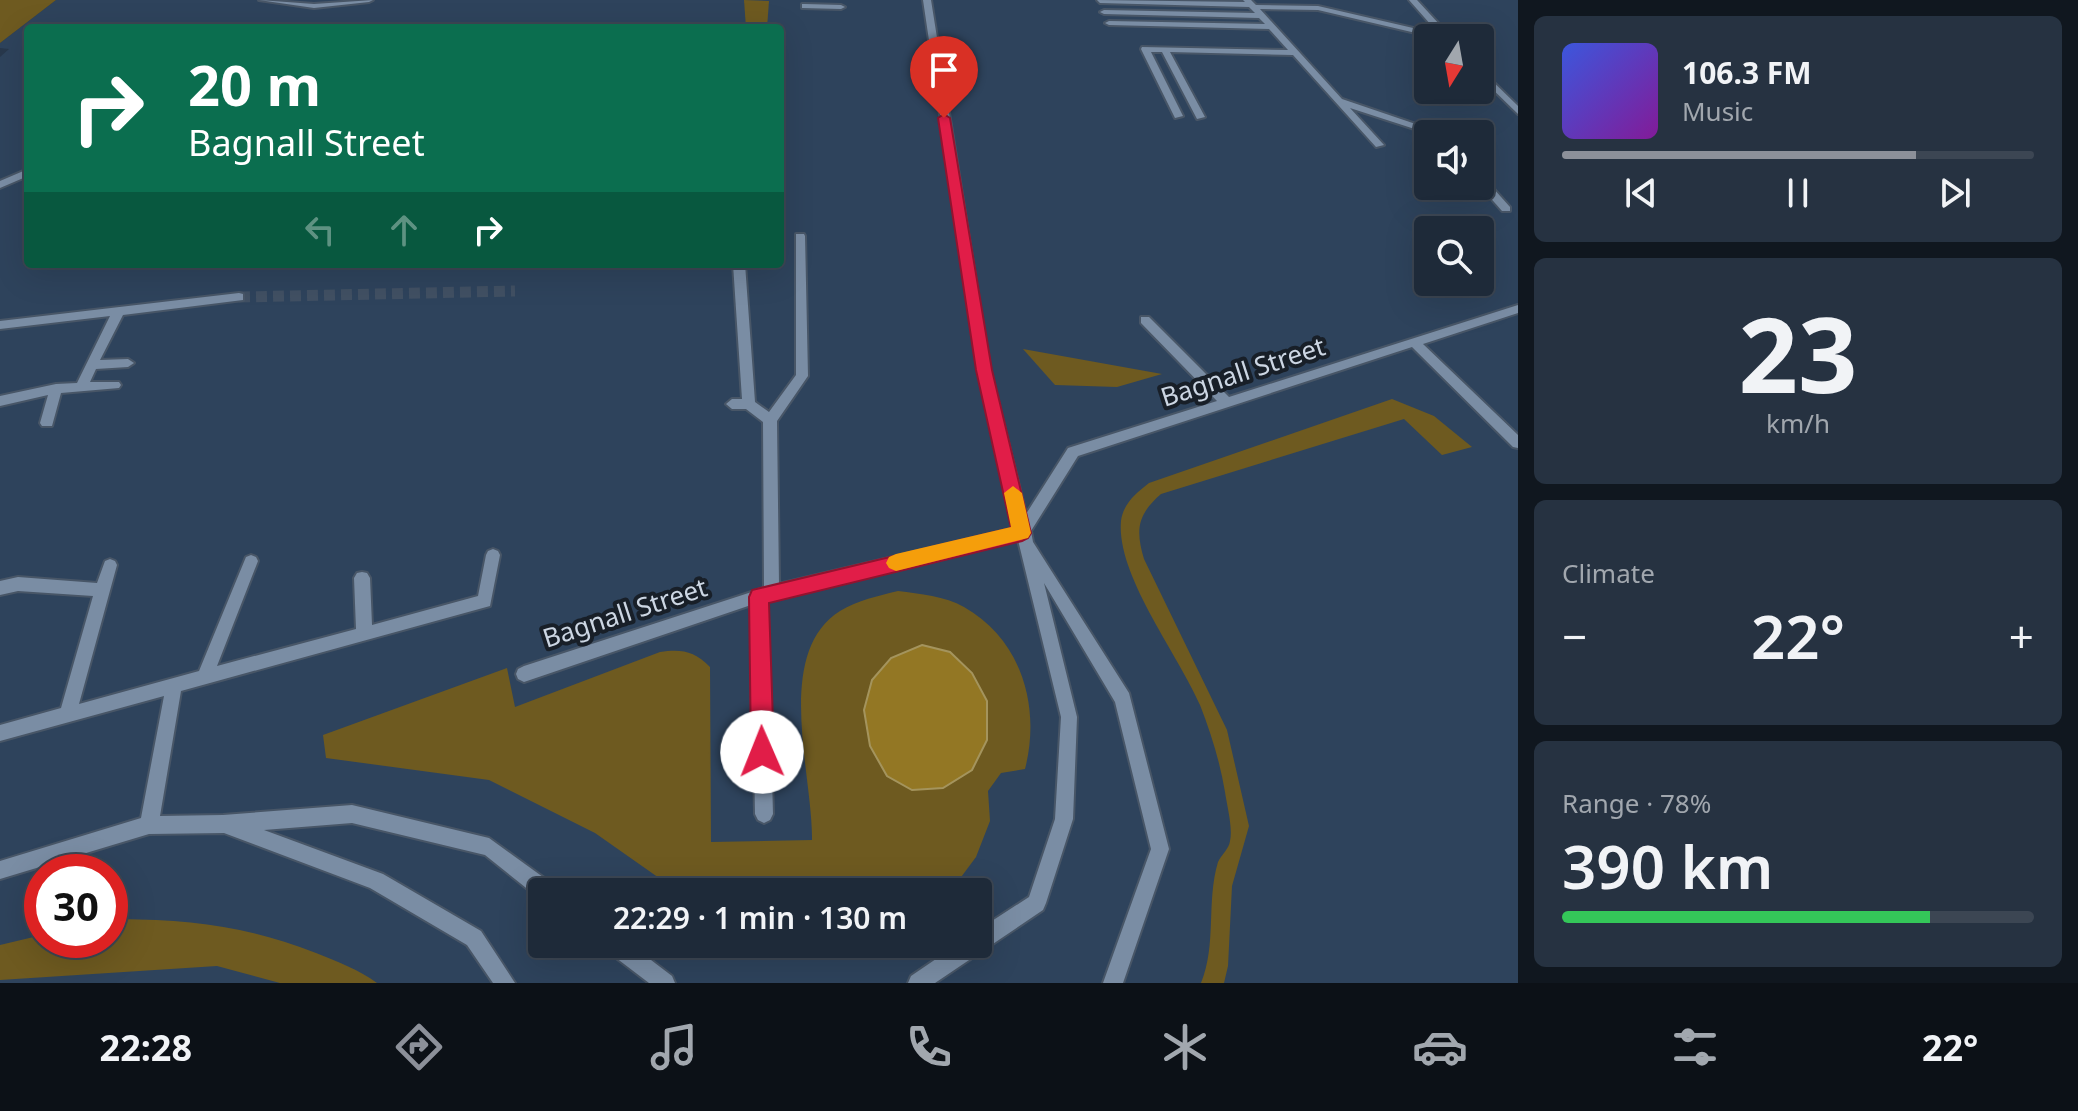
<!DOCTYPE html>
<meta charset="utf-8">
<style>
:root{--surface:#1e2a39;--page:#263241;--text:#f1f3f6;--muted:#a1a7ae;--line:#3c4653;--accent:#8c9099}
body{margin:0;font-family:"Noto Sans",sans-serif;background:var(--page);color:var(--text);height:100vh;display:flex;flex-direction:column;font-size:30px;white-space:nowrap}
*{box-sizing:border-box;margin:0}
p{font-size:26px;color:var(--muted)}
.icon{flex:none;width:44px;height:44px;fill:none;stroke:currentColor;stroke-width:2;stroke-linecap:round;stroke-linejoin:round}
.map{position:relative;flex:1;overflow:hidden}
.drawer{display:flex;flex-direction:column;gap:16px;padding:16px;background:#10171f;width:560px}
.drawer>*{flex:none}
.banner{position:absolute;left:24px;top:24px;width:760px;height:244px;border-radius:8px;box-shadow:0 8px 32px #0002,0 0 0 2px var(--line);background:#0b6e4f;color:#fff;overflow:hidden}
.needle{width:52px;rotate:191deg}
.fabs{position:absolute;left:1414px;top:24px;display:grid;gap:16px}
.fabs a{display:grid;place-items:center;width:80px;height:80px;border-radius:8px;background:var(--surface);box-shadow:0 8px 32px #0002,0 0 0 2px var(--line);font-size:40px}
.speed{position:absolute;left:24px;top:854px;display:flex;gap:16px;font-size:40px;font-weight:700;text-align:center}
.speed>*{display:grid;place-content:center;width:104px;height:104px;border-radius:50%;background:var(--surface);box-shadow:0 8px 32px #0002,0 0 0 2px var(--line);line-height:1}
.speed .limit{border:12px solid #d22;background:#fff;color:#111}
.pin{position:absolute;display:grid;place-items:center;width:68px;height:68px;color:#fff;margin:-82px -34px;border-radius:50% 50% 50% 0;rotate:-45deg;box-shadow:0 0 8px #0007}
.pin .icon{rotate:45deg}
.me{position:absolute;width:88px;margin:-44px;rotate:359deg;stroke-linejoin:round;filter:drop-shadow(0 0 6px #0008)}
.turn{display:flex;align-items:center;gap:28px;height:168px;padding:0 32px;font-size:36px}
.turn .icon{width:104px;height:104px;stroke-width:2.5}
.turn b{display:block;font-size:56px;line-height:68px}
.lanes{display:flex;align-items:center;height:76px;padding:0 32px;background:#0003;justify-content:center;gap:40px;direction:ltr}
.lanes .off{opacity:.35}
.big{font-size:60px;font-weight:600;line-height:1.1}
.drawer .card{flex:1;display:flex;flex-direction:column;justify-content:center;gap:12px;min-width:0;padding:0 28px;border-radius:12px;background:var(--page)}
.drawer .dial{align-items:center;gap:0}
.dial b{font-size:104px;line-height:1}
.song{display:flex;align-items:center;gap:24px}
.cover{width:96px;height:96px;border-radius:12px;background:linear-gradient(135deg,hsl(230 70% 55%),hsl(290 70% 35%))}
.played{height:8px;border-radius:4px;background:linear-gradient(90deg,var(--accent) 75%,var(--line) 75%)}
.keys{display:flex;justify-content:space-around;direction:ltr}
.heat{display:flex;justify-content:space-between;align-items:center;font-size:44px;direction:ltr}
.charge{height:12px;border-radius:6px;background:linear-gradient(90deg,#34c759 78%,var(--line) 0)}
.trip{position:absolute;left:528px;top:878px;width:464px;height:80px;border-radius:8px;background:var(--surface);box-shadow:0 8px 32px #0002,0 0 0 2px var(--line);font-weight:600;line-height:80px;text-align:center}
.tabs{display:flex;height:128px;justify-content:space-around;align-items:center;background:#0c1117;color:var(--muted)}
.tabs .icon{width:56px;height:56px}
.tabs .active{color:var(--accent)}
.tabs b{font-size:36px;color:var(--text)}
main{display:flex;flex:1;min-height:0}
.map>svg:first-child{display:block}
.built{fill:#2e435c;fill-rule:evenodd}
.green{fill:#6e5a20}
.water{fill:#937724;stroke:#a4945d;stroke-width:2}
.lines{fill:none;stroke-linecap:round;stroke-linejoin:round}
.minor-tunnel{stroke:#415063;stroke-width:11;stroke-dasharray:11 6;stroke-linecap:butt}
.minor-casing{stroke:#485667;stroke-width:4}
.minor{fill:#7a8da4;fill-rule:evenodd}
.route{fill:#e11d48;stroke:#92132f;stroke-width:2}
.slow{fill:#f59e0b}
.labels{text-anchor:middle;stroke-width:8;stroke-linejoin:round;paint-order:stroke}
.street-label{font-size:26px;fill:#ccd6e3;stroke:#181f28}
</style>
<main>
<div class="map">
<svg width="1518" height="983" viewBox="0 0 1518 983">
<rect width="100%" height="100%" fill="#28384c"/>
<path class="built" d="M 56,0 L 1518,0 L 1518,983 L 0,983 L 0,57 L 9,49 L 0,48 L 0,43 ZM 28,28 L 780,28 L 780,264 L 28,264 ZM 1428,38 L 1480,38 L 1480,90 L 1428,90 ZM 1428,134 L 1480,134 L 1480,186 L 1428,186 ZM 1428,230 L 1480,230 L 1480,282 L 1428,282 ZM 42,872 L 110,872 L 110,940 L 42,940 ZM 542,892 L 978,892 L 978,944 L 542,944 Z"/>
<g class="green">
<path d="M 0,0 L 56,0 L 0,43 Z"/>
<path d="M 744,0 L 769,1 L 767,28 L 746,28 Z"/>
<path d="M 1023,349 L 1162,374 L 1117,387 L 1055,385 Z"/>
<path d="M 1392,399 L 1434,416 L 1472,447 L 1442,455 L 1404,419 L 1161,494 C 1138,514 1135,529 1144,559 L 1227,730 L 1249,826 L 1232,886 L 1228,966 L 1224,983 L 1201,983 C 1217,944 1206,902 1218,862 C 1221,855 1229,849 1230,841 C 1233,828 1227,806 1225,792 C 1220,762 1211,733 1200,705 C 1178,654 1116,575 1121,521 C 1123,504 1136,493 1149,483 Z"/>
<path d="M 898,591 C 920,594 945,596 964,607 C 1022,640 1041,707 1025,769 L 1001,773 L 988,791 L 990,821 L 976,857 L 950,892 L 679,892 L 595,833 L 489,780 L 326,758 L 323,735 L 507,668 L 515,707 L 660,652 C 682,649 694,651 710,667 L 711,842 L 812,840 C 813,775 773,653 840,611 C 858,600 878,596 898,591 Z"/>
<path d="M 120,919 C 193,920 247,926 316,953 C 338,962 358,969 377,983 L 280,983 L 217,966 L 0,980 L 0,945 L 42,935 L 42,940 L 110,940 L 110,921 Z"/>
</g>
<path class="water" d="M 922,645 L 950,652 L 972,673 L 987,701 L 987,740 L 972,770 L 943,788 L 912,790 L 887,776 L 870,746 L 864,710 L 872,680 L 891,658 Z"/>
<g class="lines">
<path class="minor-tunnel" d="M 239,297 L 515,291"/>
<defs>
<g id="minor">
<path d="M 259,0 L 314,4 L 373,0 L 369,2 L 314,8 Z"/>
<path d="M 923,0 L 931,0 L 990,370 L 1026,514 L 1068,448 L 1217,401 L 1141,323 L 1141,317 L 1149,317 L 1229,397 L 1518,305 L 1518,313 L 1423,344 L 1518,435 L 1518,448 L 1513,447 L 1412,347 L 1078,456 L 1031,531 L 1033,542 L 1129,693 L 1169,849 L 1123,983 L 1103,983 L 1151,849 L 1115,702 L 1044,583 L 1077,717 L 1073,819 L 1046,903 L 1043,910 L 935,983 L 908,983 L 911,976 L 958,944 L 978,944 L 978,930 L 1029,897 L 1055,819 L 1061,717 L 1018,540 L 767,600 L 773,814 L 770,820 L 764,823 L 758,820 L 755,814 L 751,605 L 524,682 L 518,679 L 516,674 L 518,669 L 524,666 L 764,588 L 763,422 L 746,409 L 732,409 L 726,404 L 732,399 L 742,399 L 733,264 L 745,264 L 755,402 L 769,412 L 796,375 L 796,234 L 804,234 L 805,236 L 808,376 L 777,421 L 779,584 L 1016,528 L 978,370 Z"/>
<path d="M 1097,0 L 1245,2 L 1243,0 L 1251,0 L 1256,5 L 1318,6 L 1439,34 L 1409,0 L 1417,0 L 1452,38 L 1437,38 L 1318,10 L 1260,9 L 1342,99 L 1445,134 L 1430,134 L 1350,108 L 1384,145 L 1376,147 L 1293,55 L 1170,52 L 1205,117 L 1197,119 L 1162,52 L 1151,52 L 1183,116 L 1175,118 L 1141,49 L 1142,47 L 1288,50 L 1269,29 L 1109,25 L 1105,23 L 1109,21 L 1265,24 L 1259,18 L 1104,14 L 1100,12 L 1104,10 L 1255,13 L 1249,7 L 1100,3 Z"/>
<path d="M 805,4 L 841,5 L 845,7 L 841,9 L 802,8 L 802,4 Z"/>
<path d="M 1480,69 L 1518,106 L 1518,114 L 1480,77 Z"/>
<path d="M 28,169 L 28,176 L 0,188 L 0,181 Z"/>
<path d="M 1480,177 L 1484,178 L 1510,207 L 1510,211 L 1502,211 L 1480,186 Z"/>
<path d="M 239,293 L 243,294 L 243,300 L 123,315 L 100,360 L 128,359 L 134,363 L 128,367 L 96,369 L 90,382 L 119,382 L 121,385 L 119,388 L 61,393 L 52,426 L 42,426 L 40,423 L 48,395 L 0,406 L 0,396 L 56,384 L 77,383 L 110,316 L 0,329 L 0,321 Z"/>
<path d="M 493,549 L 498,551 L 500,555 L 490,606 L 181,691 L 160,816 L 223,815 L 352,805 L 489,838 L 554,885 L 556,892 L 542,892 L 542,899 L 540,899 L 485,855 L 352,823 L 264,830 L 383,874 L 481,931 L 515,983 L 493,983 L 467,945 L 370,888 L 224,833 L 149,834 L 0,879 L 0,861 L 141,818 L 164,696 L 0,741 L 0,725 L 61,708 L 93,596 L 18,591 L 0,595 L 0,581 L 18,577 L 97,583 L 105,561 L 110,559 L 115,561 L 117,565 L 79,704 L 199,671 L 246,557 L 251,555 L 256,557 L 258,561 L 217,666 L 356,629 L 354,578 L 357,573 L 362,572 L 367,573 L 370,578 L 372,625 L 478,596 L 486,555 L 488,551 Z"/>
<path d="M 604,944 L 630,944 L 672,976 L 675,983 L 649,983 L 607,951 Z"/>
</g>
</defs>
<use href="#minor" class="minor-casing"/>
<use href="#minor" class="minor"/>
</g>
<path class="route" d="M 944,114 L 950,118 L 992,370 L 1031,533 L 1028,538 L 1022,541 L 769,603 L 774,752 L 770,760 L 762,763 L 754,760 L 751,752 L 749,597 L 752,590 L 1011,528 L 976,370 L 938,118 Z"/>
<path class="slow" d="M 1013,486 L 1022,493 L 1031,533 L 1028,538 L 896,571 L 889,568 L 886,563 L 889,557 L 896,554 L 1011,527 L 1004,493 Z"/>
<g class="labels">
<g class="street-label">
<text transform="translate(1243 372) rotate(-18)" y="9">Bagnall Street</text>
<text transform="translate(625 613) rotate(-18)" y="9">Bagnall Street</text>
</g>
</g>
</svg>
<div class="fabs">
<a><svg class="needle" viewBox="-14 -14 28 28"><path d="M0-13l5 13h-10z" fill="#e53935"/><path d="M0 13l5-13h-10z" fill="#a1a7ae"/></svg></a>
<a><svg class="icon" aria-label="sound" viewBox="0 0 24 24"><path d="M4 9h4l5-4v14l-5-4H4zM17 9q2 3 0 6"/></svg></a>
<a><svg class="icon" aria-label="search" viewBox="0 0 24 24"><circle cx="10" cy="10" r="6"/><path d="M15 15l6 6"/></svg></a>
</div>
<div class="speed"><div class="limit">30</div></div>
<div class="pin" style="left:944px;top:118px;background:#d93025"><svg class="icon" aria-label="arrive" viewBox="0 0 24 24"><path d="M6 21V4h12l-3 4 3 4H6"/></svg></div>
<svg class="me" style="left:762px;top:752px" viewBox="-20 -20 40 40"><circle r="19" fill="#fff"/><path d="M0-13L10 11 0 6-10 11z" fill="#e11d48"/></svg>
<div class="trip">22:29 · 1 min · 130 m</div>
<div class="banner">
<div class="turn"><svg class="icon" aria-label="right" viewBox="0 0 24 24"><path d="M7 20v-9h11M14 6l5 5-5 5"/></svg><div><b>20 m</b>Bagnall Street</div></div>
<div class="lanes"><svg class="icon off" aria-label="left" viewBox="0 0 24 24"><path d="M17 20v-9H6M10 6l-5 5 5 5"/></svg><svg class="icon off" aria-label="ahead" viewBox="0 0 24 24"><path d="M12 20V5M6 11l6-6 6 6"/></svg><svg class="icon" aria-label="right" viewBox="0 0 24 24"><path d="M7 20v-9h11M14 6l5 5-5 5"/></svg></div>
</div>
</div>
<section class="drawer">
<div class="card">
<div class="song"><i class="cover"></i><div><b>106.3 FM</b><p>Music</p></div></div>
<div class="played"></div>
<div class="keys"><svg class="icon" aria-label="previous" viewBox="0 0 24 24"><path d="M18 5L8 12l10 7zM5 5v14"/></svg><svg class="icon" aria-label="pause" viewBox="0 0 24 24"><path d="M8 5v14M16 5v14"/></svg><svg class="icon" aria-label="next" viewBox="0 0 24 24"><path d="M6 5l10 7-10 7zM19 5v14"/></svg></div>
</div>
<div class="card dial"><b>23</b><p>km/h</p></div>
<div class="card"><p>Climate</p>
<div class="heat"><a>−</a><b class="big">22°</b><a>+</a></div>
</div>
<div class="card"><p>Range · 78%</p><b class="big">390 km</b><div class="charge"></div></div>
</section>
</main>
<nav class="tabs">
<b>22:28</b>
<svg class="icon active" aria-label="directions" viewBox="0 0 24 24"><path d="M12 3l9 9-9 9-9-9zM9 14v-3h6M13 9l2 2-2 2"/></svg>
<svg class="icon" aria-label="music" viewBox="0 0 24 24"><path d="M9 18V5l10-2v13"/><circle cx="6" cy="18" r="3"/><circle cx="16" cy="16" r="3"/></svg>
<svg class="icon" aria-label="phone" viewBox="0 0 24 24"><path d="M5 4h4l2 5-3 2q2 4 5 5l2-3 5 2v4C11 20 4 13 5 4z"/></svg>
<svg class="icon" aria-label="climate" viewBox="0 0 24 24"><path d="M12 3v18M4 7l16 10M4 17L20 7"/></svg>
<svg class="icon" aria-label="car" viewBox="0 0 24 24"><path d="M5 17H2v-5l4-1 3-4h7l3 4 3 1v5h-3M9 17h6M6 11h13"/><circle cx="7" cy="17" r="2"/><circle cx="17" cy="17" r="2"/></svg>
<svg class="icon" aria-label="filters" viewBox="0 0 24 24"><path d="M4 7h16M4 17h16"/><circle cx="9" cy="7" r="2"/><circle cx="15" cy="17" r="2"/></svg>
<b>22°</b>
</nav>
